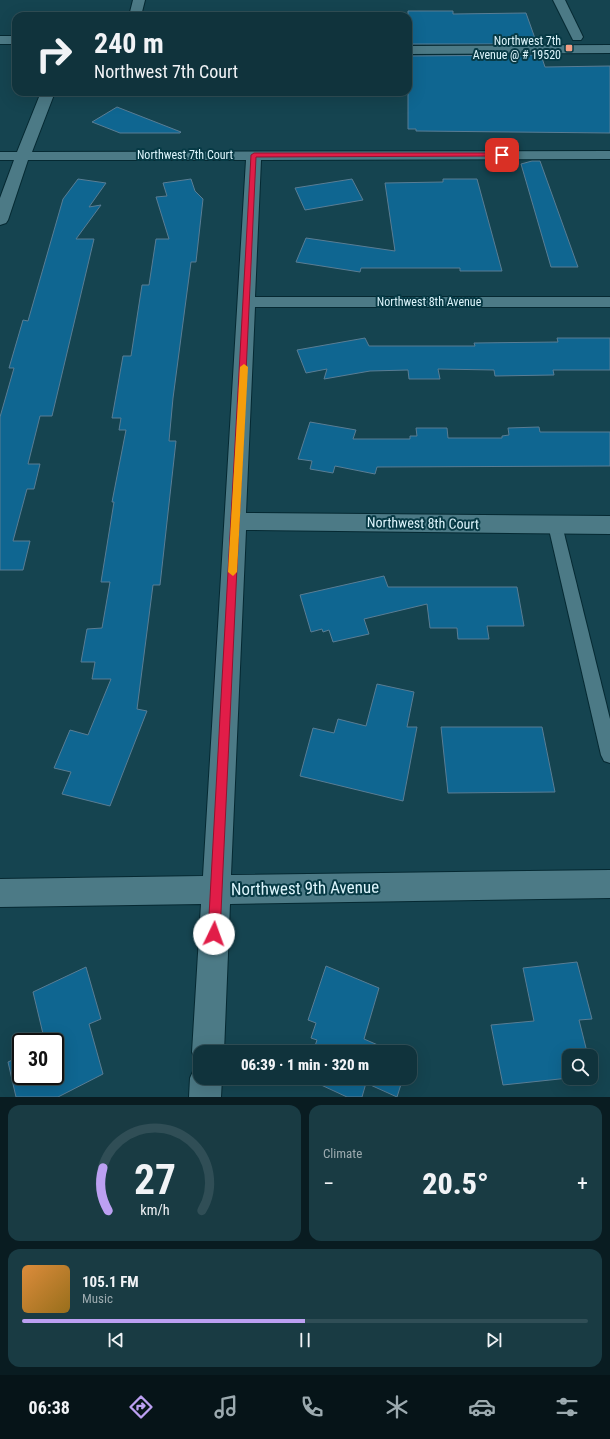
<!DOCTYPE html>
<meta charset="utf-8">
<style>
:root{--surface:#10333c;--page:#193b43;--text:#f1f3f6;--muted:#9caaaf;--line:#304e56;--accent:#bca0f2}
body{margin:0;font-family:"Roboto Condensed",sans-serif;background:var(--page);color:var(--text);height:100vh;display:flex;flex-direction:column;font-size:15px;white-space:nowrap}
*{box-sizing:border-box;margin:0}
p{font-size:13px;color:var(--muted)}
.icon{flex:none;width:22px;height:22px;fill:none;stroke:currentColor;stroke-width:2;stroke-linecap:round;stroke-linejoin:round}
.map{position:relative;height:1097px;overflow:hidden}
.side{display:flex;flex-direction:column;gap:8px;padding:8px;background:#091c21;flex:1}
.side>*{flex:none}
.top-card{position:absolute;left:12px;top:12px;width:400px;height:84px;border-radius:12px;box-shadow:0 4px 16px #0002,0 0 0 1px var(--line);background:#10333c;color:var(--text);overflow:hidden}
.buttons{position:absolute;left:562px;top:1049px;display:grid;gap:8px}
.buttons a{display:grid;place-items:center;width:36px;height:36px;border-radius:8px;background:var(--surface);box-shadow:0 4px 16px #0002,0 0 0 1px var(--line);font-size:20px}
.speed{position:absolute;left:12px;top:1033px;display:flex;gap:8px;font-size:20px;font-weight:700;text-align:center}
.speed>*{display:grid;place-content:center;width:52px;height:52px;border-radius:50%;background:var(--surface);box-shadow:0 4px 16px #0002,0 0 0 1px var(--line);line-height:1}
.speed .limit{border:2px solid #111;border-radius:6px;background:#fff;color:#111}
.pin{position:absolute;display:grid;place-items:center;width:34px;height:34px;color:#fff;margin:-17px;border-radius:8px;box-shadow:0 2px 6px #0006}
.me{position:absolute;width:44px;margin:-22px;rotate:3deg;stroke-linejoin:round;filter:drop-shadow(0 0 3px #0008)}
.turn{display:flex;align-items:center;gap:14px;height:84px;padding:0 16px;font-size:18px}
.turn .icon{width:52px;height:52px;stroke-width:2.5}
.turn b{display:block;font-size:28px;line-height:34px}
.big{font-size:30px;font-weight:800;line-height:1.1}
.side .widget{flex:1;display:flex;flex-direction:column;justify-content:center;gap:6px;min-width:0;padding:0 14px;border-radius:12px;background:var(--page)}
.side .dial{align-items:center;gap:0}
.dial svg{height:104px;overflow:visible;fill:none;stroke:var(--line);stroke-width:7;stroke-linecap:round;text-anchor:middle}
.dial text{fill:var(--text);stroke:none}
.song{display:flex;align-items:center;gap:12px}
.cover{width:48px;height:48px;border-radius:6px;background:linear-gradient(135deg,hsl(30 70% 55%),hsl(40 70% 35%))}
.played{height:4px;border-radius:2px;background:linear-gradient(90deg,var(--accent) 50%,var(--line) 50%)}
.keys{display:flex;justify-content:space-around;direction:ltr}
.heat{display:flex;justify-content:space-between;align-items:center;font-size:22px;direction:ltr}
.side .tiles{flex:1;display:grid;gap:8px;grid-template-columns:1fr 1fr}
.widget:last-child{grid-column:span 2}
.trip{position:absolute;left:193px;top:1045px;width:224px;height:40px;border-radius:12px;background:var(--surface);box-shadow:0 4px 16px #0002,0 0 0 1px var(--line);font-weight:800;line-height:40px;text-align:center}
.tab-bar{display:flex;height:64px;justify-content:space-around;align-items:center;background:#061418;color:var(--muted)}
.tab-bar .icon{width:28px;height:28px}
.tab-bar .active{color:var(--accent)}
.tab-bar b{font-size:18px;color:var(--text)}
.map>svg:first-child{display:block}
.building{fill:#0f6691;stroke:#597d94}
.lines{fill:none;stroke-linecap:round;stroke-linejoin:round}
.lane-casing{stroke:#052932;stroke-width:2}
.street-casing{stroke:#052932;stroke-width:2}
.secondary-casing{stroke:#052932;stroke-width:2}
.lane{fill:#4c7a86;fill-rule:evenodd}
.street{fill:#4c7a86;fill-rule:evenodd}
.secondary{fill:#4c7a86;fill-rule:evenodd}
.route{fill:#e11d48;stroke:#92132f}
.slow{fill:#f59e0b}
.poi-dot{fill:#f39f85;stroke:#073a45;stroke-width:1.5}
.labels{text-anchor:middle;stroke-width:4;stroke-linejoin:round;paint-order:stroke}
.far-poi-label{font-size:12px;fill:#ddf5fc;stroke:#073a45;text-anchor:end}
.far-street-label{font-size:12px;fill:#ddf5fc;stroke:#073a45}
.street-label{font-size:14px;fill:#ddf5fc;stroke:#073a45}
.near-street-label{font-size:17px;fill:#ddf5fc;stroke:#073a45}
</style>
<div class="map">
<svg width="610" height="1097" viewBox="0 0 610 1097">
<rect width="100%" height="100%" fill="#154450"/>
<g class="building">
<path d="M 408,11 L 453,11 L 453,14 L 526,13 L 537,44 L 408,44 Z"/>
<path d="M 541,55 L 545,67 L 610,66 L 610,133 L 416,131 L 416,129 L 408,129 L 408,56 Z"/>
<path d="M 117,107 L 181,132 L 180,133 L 120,133 L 92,122 Z"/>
<path d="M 532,161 L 540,161 L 578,267 L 551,267 L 521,164 Z"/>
<path d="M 78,179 L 106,183 L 89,207 L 101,205 L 76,239 L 94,239 L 52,416 L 40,416 L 28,464 L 40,464 L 34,489 L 27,489 L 13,541 L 30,541 L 23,570 L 0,570 L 0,417 L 14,368 L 9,368 L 23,320 L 28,321 L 63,199 Z"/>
<path d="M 191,179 L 195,191 L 203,199 L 196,262 L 191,262 L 173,398 L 169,441 L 176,441 L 160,585 L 153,585 L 137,709 L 147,711 L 110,806 L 62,794 L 71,772 L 54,768 L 70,730 L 88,735 L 111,679 L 92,679 L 95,662 L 81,662 L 87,629 L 102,628 L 110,582 L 101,582 L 114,502 L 112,502 L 126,430 L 119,430 L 121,418 L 112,418 L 123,356 L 131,356 L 142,285 L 149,285 L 156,239 L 169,239 L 156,197 L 167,196 L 163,183 Z"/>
<path d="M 352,179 L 363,200 L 305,210 L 295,188 Z"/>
<path d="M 443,179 L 477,179 L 502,271 L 460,271 L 460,268 L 361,268 L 360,272 L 296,262 L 306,238 L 395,251 L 385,183 L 443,182 Z"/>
<path d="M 365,338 L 369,346 L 475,346 L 474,343 L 558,342 L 557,338 L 610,338 L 610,370 L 553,370 L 554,375 L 495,376 L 494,370 L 438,369 L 440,379 L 409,379 L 408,370 L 370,371 L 324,379 L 327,369 L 306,373 L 297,350 Z"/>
<path d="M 310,422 L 356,430 L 353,439 L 410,439 L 410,436 L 417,436 L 416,428 L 447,428 L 448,438 L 502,438 L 502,436 L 509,435 L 508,428 L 539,427 L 540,432 L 610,432 L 610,466 L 377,467 L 375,474 L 335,466 L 333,473 L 310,469 L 312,461 L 298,459 Z"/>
<path d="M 384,576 L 388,587 L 517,587 L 524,626 L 487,626 L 489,639 L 458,639 L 457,628 L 430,628 L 427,604 L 364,619 L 369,634 L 333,642 L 329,630 L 323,632 L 322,629 L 311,632 L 300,595 Z"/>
<path d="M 377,684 L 414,692 L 407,727 L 417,727 L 403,801 L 300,776 L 313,728 L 334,733 L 338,719 L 366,726 Z"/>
<path d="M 441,727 L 542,727 L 555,792 L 448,793 Z"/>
<path d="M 577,962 L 592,1019 L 579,1020 L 588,1056 L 569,1056 L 569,1078 L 503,1085 L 491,1025 L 534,1021 L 523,968 Z"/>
<path d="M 326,966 L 379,988 L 364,1039 L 394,1052 L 313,1052 L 317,1040 L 311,1038 L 316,1023 L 308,1020 Z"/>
<path d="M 86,967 L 101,1019 L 89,1024 L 103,1074 L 58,1097 L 16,1097 L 8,1062 L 21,1056 L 21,1076 L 55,1076 L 55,1042 L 45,1042 L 33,992 Z"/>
<path d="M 306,1078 L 403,1078 L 397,1097 L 366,1083 L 362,1097 L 347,1097 Z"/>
</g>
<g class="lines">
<defs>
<path id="lane" d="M 555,519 L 560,521 L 562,525 L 610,719 L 610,763 L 604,761 L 601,755 L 548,525 L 550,521 Z"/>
<g id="street">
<path d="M 133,0 L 145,0 L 141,16 L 129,16 Z"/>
<path d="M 553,0 L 565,0 L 583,37 L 581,40 L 573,40 Z"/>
<path d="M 41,92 L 55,92 L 32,152 L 610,151 L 610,159 L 261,160 L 255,297 L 610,297 L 610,307 L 255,307 L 246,513 L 610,516 L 610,534 L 246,530 L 231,875 L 610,870 L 610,898 L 230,904 L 224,1052 L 200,1052 L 200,1078 L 222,1078 L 221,1097 L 189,1097 L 190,1078 L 195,1067 L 200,1064 L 197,1063 L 192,1052 L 201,904 L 0,907 L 0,879 L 203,876 L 246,160 L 28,160 L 8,220 L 6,223 L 0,225 L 0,198 L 14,160 L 0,160 L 0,152 L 17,152 Z"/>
</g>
<g id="secondary">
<rect x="0" y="36" width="16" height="8"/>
<path d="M 610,45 L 610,53 L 408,54 L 408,46 Z"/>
</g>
</defs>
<use href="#lane" class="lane-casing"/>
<use href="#street" class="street-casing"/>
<use href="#secondary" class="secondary-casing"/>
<use href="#lane" class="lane"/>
<use href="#street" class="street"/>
<use href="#secondary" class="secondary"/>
</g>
<path class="route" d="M 254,153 L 502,153 L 504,155 L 502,156 L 256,157 L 220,934 L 218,938 L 214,940 L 209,938 L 208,934 L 251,155 Z"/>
<path class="slow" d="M 244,364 L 248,367 L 237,572 L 233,576 L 228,572 L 240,367 Z"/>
<rect class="poi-dot" x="565" y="44" width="8" height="8" rx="2"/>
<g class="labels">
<g class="far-poi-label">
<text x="561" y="45">Northwest 7th<tspan x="561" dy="14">Avenue @ # 19520</tspan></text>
</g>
<g class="far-street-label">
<text x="185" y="159">Northwest 7th Court</text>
<text x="429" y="306">Northwest 8th Avenue</text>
</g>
<g class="street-label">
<text transform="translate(423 523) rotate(1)" y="5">Northwest 8th Court</text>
</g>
<g class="near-street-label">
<text transform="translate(305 888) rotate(-1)" y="6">Northwest 9th Avenue</text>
</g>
</g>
</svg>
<div class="buttons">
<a><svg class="icon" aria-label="search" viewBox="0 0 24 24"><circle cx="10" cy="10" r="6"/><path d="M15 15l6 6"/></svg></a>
</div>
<div class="speed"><div class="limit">30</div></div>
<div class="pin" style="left:502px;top:155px;background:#d93025"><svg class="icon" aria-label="arrive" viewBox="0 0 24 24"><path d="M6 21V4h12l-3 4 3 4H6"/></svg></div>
<svg class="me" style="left:214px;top:934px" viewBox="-20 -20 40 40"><circle r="19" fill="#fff"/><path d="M0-13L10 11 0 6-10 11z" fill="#e11d48"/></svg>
<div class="trip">06:39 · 1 min · 320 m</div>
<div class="top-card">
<div class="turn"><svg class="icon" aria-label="right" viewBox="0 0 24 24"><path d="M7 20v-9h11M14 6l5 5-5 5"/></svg><div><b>240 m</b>Northwest 7th Court</div></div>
</div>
</div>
<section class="side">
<div class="tiles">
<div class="widget dial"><svg viewBox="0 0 100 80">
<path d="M14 69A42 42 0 1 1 86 69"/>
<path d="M14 69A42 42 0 0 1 10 36" stroke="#bca0f2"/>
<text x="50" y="56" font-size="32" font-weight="700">27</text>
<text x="50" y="72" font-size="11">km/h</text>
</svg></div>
<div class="widget"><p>Climate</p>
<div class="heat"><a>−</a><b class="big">20.5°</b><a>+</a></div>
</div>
<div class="widget">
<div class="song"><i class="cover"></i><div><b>105.1 FM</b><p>Music</p></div></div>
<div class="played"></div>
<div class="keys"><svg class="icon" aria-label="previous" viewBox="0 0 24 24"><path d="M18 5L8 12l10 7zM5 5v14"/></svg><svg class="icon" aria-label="pause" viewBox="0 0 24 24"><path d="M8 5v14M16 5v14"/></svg><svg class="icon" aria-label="next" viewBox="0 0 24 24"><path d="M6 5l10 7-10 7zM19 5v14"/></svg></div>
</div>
</div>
</section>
<nav class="tab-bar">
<b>06:38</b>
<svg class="icon active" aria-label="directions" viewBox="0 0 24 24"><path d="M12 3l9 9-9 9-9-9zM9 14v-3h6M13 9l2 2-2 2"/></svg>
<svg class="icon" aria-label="music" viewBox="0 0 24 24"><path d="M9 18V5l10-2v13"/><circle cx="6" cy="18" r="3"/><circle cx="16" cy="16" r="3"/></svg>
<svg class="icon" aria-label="phone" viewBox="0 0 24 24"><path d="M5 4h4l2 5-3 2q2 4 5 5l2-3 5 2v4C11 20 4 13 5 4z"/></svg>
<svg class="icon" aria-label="climate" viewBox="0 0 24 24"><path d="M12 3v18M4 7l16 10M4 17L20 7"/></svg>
<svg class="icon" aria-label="car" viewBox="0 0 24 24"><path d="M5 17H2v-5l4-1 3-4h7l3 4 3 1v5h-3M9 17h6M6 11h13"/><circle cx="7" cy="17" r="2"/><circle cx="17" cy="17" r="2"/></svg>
<svg class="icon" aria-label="filters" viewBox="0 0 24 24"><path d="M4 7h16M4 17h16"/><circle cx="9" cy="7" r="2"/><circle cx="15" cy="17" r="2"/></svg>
</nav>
